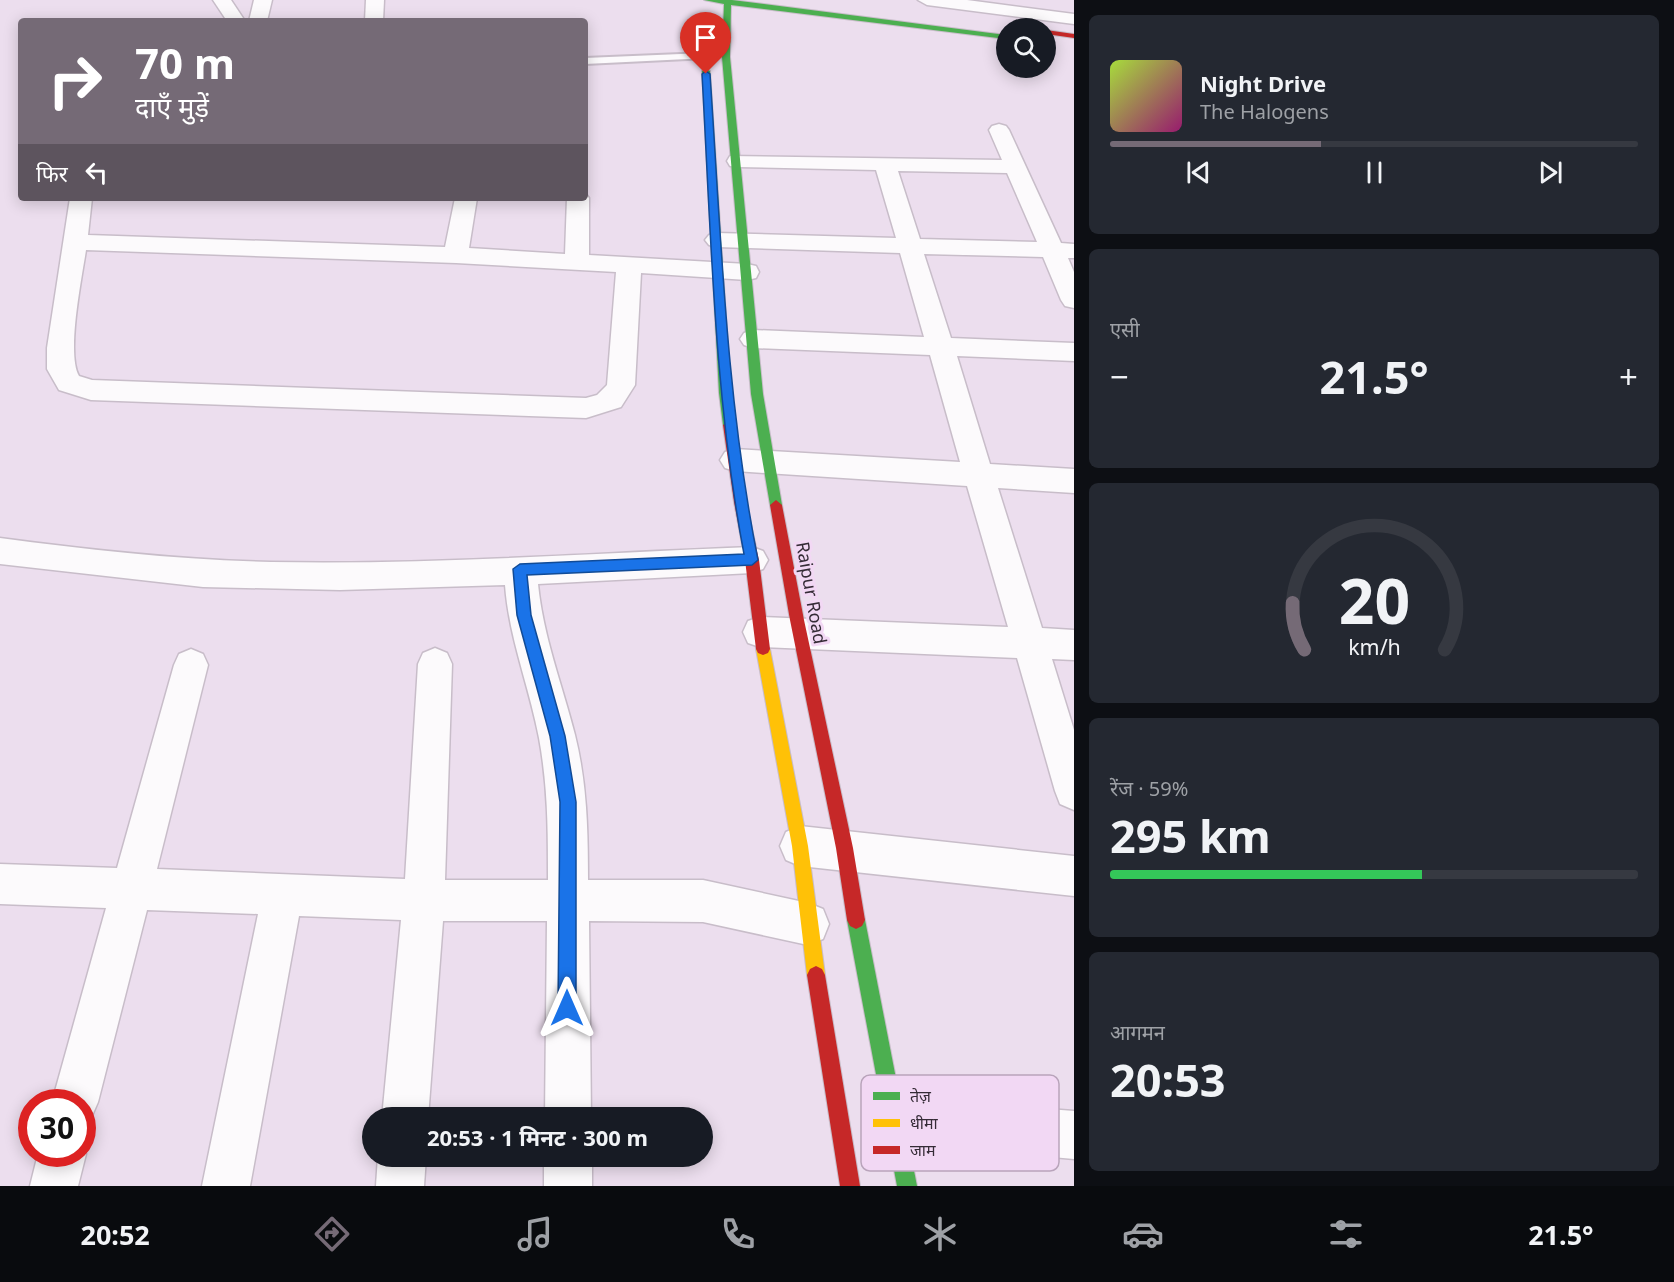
<!DOCTYPE html>
<html lang="hi">
<meta charset="utf-8">
<style>
:root{--surface:#171b24;--page:#242831;--text:#f1f3f6;--muted:#9ea1a6;--line:#363941;--accent:#756a76}
body{margin:0;font-family:"Noto Sans","Noto Sans Devanagari",sans-serif;background:var(--page);color:var(--text);height:100vh;display:flex;flex-direction:column;font-size:22px;white-space:nowrap}
*{box-sizing:border-box;margin:0}
p{font-size:20px;color:var(--muted)}
.icon{flex:none;width:33px;height:33px;fill:none;stroke:currentColor;stroke-width:2;stroke-linecap:round;stroke-linejoin:round}
.map{position:relative;flex:1;overflow:hidden}
.details{display:flex;flex-direction:column;gap:15px;padding:15px;background:#0d0f14;width:600px}
.details>*{flex:none}
.guide{position:absolute;left:18px;top:18px;width:570px;height:183px;border-radius:6px;box-shadow:0 3px 15px #0003;background:#756a76;color:#fff;overflow:hidden}
.buttons{position:absolute;left:996px;top:18px;display:grid;gap:12px}
.buttons a{display:grid;place-items:center;width:60px;height:60px;border-radius:50%;background:var(--surface);box-shadow:0 3px 15px #0003;font-size:30px}
.speed{position:absolute;left:18px;top:1089px;display:flex;gap:12px;font-size:30px;font-weight:700;text-align:center}
.speed>*{display:grid;place-content:center;width:78px;height:78px;border-radius:50%;background:var(--surface);box-shadow:0 3px 15px #0003;line-height:1}
.speed .limit{border:9px solid #d22;background:#fff;color:#111}
.pin{position:absolute;display:grid;place-items:center;width:51px;height:51px;color:#fff;margin:-62px -26px;border-radius:50% 50% 50% 0;rotate:-45deg;box-shadow:0 0 6px #0007}
.pin .icon{rotate:45deg}
.me{position:absolute;width:66px;margin:-33px;rotate:0deg;stroke-linejoin:round;filter:drop-shadow(0 0 4px #0008)}
.turn{display:flex;align-items:center;gap:21px;height:126px;padding:0 18px;font-size:27px}
.turn .icon{width:78px;height:78px;stroke-width:2.5}
.turn b{display:block;font-size:42px;line-height:51px}
.then{display:flex;align-items:center;height:57px;padding:0 18px;background:#0003;gap:12px;font-size:22px}
.big{font-size:45px;font-weight:700;line-height:1.1}
.details .widget{flex:1;display:flex;flex-direction:column;justify-content:center;gap:9px;min-width:0;padding:0 21px;border-radius:9px;background:var(--page)}
.details .dial{align-items:center;gap:0}
.dial svg{height:156px;overflow:visible;fill:none;stroke:var(--line);stroke-width:7;stroke-linecap:round;text-anchor:middle}
.dial text{fill:var(--text);stroke:none}
.song{display:flex;align-items:center;gap:18px}
.cover{width:72px;height:72px;border-radius:9px;background:linear-gradient(135deg,hsl(80 70% 55%),hsl(320 70% 35%))}
.played{height:6px;border-radius:3px;background:linear-gradient(90deg,var(--accent) 40%,var(--line) 40%)}
.keys{display:flex;justify-content:space-around;direction:ltr}
.heat{display:flex;justify-content:space-between;align-items:center;font-size:33px;direction:ltr}
.charge{height:9px;border-radius:4px;background:linear-gradient(90deg,#34c759 59%,var(--line) 0)}
.trip{position:absolute;left:362px;top:1107px;width:351px;height:60px;border-radius:30px;background:var(--surface);box-shadow:0 3px 15px #0003;font-weight:700;line-height:60px;text-align:center}
.menu{display:flex;height:96px;justify-content:space-around;align-items:center;background:#090b0e;color:var(--muted)}
.menu .icon{width:42px;height:42px}
.menu .selected{color:var(--accent)}
.menu b{font-size:27px;color:var(--text)}
main{display:flex;flex:1;min-height:0}
.map>svg:first-child{display:block}
.lines{fill:none;stroke-linecap:round;stroke-linejoin:round}
.lane-casing{stroke:#c8bdc9;stroke-width:4}
.street-casing{stroke:#c8bdc9;stroke-width:3}
.fast-casing{stroke:#c8bdc9;stroke-width:2}
.slow-casing{stroke:#c8bdc9;stroke-width:2}
.jam-casing{stroke:#c8bdc9;stroke-width:2}
.lane{fill:#fcfafc;fill-rule:evenodd}
.street{fill:#fcfafc;fill-rule:evenodd}
.fast{fill:#4caf50;fill-rule:evenodd}
.slow{fill:#ffc107;fill-rule:evenodd}
.jam{fill:#c62828;fill-rule:evenodd}
.route{fill:#1a73e8;stroke:#114b97;stroke-width:1.5}
.labels{text-anchor:middle;stroke-width:6;stroke-linejoin:round;paint-order:stroke}
.street-label{font-size:18px;fill:#352b36;stroke:#f2d8f4}
.key{fill:#f2d8f4;stroke:#b9a4bb;stroke-width:1.5}
.key-label{font-size:16px;fill:#352b36}
</style>
<main>
<div class="map">
<svg width="1074" height="1186" viewBox="0 0 1074 1186">
<rect width="100%" height="100%" fill="#ecdeee"/>
<g class="lines">
<defs>
<path id="lane" d="M 705,53 L 710,56 L 708,58 L 585,64 L 585,58 Z"/>
<g id="street">
<path d="M 213,0 L 231,0 L 245,21 L 227,21 Z"/>
<path d="M 254,0 L 272,0 L 267,21 L 249,21 Z"/>
<path d="M 366,0 L 384,0 L 383,21 L 365,21 Z"/>
<path d="M 918,0 L 967,0 L 1074,14 L 1074,24 L 927,5 Z"/>
<path d="M 999,124 L 1006,126 L 1009,130 L 1061,243 L 1074,244 L 1074,258 L 1068,258 L 1074,272 L 1074,308 L 1065,306 L 1061,300 L 1043,257 L 924,254 L 951,338 L 1074,343 L 1074,361 L 957,356 L 990,464 L 1074,469 L 1074,493 L 998,488 L 1042,628 L 1074,630 L 1074,660 L 1052,659 L 1074,730 L 1074,810 L 1060,804 L 1055,791 L 1017,658 L 760,647 L 748,643 L 743,632 L 748,621 L 760,617 L 1008,627 L 967,486 L 735,471 L 725,468 L 720,460 L 725,452 L 735,449 L 960,462 L 930,355 L 753,348 L 744,345 L 740,339 L 744,333 L 753,330 L 924,337 L 900,253 L 717,247 L 709,245 L 705,240 L 709,235 L 717,233 L 896,238 L 876,170 L 738,167 L 730,166 L 727,161 L 730,156 L 1002,160 L 989,130 L 992,126 ZM 898,171 L 1007,173 L 1037,242 L 920,239 Z"/>
<path d="M 585,193 L 589,198 L 589,255 L 747,264 L 756,266 L 759,272 L 756,278 L 747,280 L 641,273 L 635,385 L 621,407 L 586,418 L 91,400 L 59,390 L 47,369 L 47,348 L 70,198 L 92,198 L 88,235 L 445,247 L 455,198 L 477,198 L 469,248 L 565,254 L 567,198 L 585,198 ZM 86,250 L 456,263 L 616,272 L 607,385 L 597,395 L 586,398 L 92,380 L 79,376 C 66,354 82,277 86,250 Z"/>
<path d="M 0,538 C 90,550 180,560 271,562 C 432,565 591,553 752,547 L 763,551 L 768,560 L 763,569 L 752,573 L 538,584 C 543,636 562,684 575,735 C 587,783 588,831 588,880 L 703,880 L 808,903 L 823,909 L 829,924 L 823,939 L 808,945 L 703,922 L 589,921 L 591,1118 L 545,1118 L 547,921 L 443,921 L 428,1118 L 382,1118 L 401,920 L 299,916 L 250,1186 L 202,1186 L 258,914 L 147,910 L 98,1102 L 91,1118 L 82,1122 L 82,1102 L 52,1102 L 106,908 L 0,904 L 0,864 L 117,868 L 174,665 L 179,654 L 191,649 L 203,654 L 208,665 L 157,869 L 405,879 L 418,664 L 423,653 L 435,648 L 447,653 L 452,664 L 445,880 L 548,880 C 548,830 548,787 539,738 C 529,686 509,638 505,585 L 340,590 L 203,587 L 0,564 Z"/>
<path d="M 800,826 L 1074,856 L 1074,896 L 800,866 L 786,860 L 780,846 L 786,832 Z"/>
<path d="M 895,1097 L 1074,1111 L 1074,1159 L 895,1143 L 878,1137 L 872,1120 L 878,1103 Z"/>
<path d="M 82,1146 L 86,1154 L 78,1186 L 30,1186 L 38,1154 L 82,1154 Z"/>
<path d="M 378,1156 L 426,1156 L 424,1186 L 376,1186 Z"/>
<rect x="544" y="1156" width="48" height="30"/>
</g>
<g id="fast">
<path d="M 704,0 L 732,0 L 1006,35 L 1006,39 L 731,5 L 730,57 L 763,394 L 782,505 L 776,510 L 770,505 L 751,394 L 722,57 L 724,4 Z"/>
<path d="M 706,69 L 710,71 L 731,393 L 735,425 L 729,429 L 723,425 L 719,393 L 702,71 Z"/>
<path d="M 856,911 L 862,914 L 865,920 L 917,1186 L 897,1186 L 847,920 L 850,914 Z"/>
</g>
<path id="slow" d="M 763,643 L 768,645 L 770,649 L 808,846 L 825,975 L 822,981 L 816,984 L 810,981 L 807,975 L 792,846 L 756,649 L 758,645 Z"/>
<g id="jam">
<path d="M 1046,30 L 1074,34 L 1074,38 L 1046,34 Z"/>
<path d="M 729,421 L 735,425 L 746,502 L 759,560 L 770,649 L 768,653 L 763,655 L 758,653 L 756,649 L 745,560 L 734,502 L 723,425 Z"/>
<path d="M 776,500 L 782,505 L 804,620 L 853,848 L 865,920 L 862,926 L 856,929 L 850,926 L 847,920 L 836,848 L 790,620 L 770,505 Z"/>
<path d="M 816,966 L 822,969 L 825,975 L 860,1186 L 840,1186 L 807,975 L 810,969 Z"/>
</g>
</defs>
<use href="#lane" class="lane-casing"/>
<use href="#street" class="street-casing"/>
<use href="#fast" class="fast-casing"/>
<use href="#slow" class="slow-casing"/>
<use href="#jam" class="jam-casing"/>
<use href="#lane" class="lane"/>
<use href="#street" class="street"/>
<use href="#fast" class="fast"/>
<use href="#slow" class="slow"/>
<use href="#jam" class="jam"/>
</g>
<path class="route" d="M 706,71 L 710,74 C 721,236 726,399 758,560 L 752,565 L 527,575 L 531,615 L 565,736 L 576,802 L 576,1008 L 574,1015 L 567,1017 L 561,1015 L 558,1008 L 560,802 L 550,736 L 517,615 L 513,569 L 520,564 L 744,554 C 714,396 711,234 702,74 Z"/>
<g class="labels">
<g class="street-label">
<text transform="translate(811 593) rotate(80)" y="6">Raipur Road</text>
</g>
</g>
<rect x="861" y="1075" width="198" height="96" rx="9" class="key"/>
<rect x="873" y="1092" width="27" height="8" fill="#4caf50"/>
<rect x="873" y="1119" width="27" height="8" fill="#ffc107"/>
<rect x="873" y="1146" width="27" height="8" fill="#c62828"/>
<g class="key-label">
<text x="910" y="1102">तेज़</text>
<text x="910" y="1129">धीमा</text>
<text x="910" y="1156">जाम</text>
</g>
</svg>
<div class="buttons">
<a><svg class="icon" aria-label="search" viewBox="0 0 24 24"><circle cx="10" cy="10" r="6"/><path d="M15 15l6 6"/></svg></a>
</div>
<div class="speed"><div class="limit">30</div></div>
<div class="pin" style="left:706px;top:74px;background:#d93025"><svg class="icon" aria-label="arrive" viewBox="0 0 24 24"><path d="M6 21V4h12l-3 4 3 4H6"/></svg></div>
<svg class="me" style="left:567px;top:1008px" viewBox="-20 -20 40 40"><path d="M0-17L14 15 0 8-14 15z" fill="#1a73e8" stroke="#fff" stroke-width="4"/></svg>
<div class="trip">20:53 · 1 मिनट · 300 m</div>
<div class="guide">
<div class="turn"><svg class="icon" aria-label="right" viewBox="0 0 24 24"><path d="M7 20v-9h11M14 6l5 5-5 5"/></svg><div><b>70 m</b>दाएँ मुड़ें</div></div>
<div class="then">फिर<svg class="icon" aria-label="left" viewBox="0 0 24 24"><path d="M17 20v-9H6M10 6l-5 5 5 5"/></svg></div>
</div>
</div>
<section class="details">
<div class="widget">
<div class="song"><i class="cover"></i><div><b>Night Drive</b><p>The Halogens</p></div></div>
<div class="played"></div>
<div class="keys"><svg class="icon" aria-label="previous" viewBox="0 0 24 24"><path d="M18 5L8 12l10 7zM5 5v14"/></svg><svg class="icon" aria-label="pause" viewBox="0 0 24 24"><path d="M8 5v14M16 5v14"/></svg><svg class="icon" aria-label="next" viewBox="0 0 24 24"><path d="M6 5l10 7-10 7zM19 5v14"/></svg></div>
</div>
<div class="widget"><p>एसी</p>
<div class="heat"><a>−</a><b class="big">21.5°</b><a>+</a></div>
</div>
<div class="widget dial"><svg viewBox="0 0 100 80">
<path d="M14 69A42 42 0 1 1 86 69"/>
<path d="M14 69A42 42 0 0 1 8 45" stroke="#756a76"/>
<text x="50" y="56" font-size="32" font-weight="700">20</text>
<text x="50" y="72" font-size="11">km/h</text>
</svg></div>
<div class="widget"><p>रेंज · 59%</p><b class="big">295 km</b><div class="charge"></div></div>
<div class="widget"><p>आगमन</p><b class="big">20:53</b></div>
</section>
</main>
<nav class="menu">
<b>20:52</b>
<svg class="icon selected" aria-label="directions" viewBox="0 0 24 24"><path d="M12 3l9 9-9 9-9-9zM9 14v-3h6M13 9l2 2-2 2"/></svg>
<svg class="icon" aria-label="music" viewBox="0 0 24 24"><path d="M9 18V5l10-2v13"/><circle cx="6" cy="18" r="3"/><circle cx="16" cy="16" r="3"/></svg>
<svg class="icon" aria-label="phone" viewBox="0 0 24 24"><path d="M5 4h4l2 5-3 2q2 4 5 5l2-3 5 2v4C11 20 4 13 5 4z"/></svg>
<svg class="icon" aria-label="climate" viewBox="0 0 24 24"><path d="M12 3v18M4 7l16 10M4 17L20 7"/></svg>
<svg class="icon" aria-label="car" viewBox="0 0 24 24"><path d="M5 17H2v-5l4-1 3-4h7l3 4 3 1v5h-3M9 17h6M6 11h13"/><circle cx="7" cy="17" r="2"/><circle cx="17" cy="17" r="2"/></svg>
<svg class="icon" aria-label="filters" viewBox="0 0 24 24"><path d="M4 7h16M4 17h16"/><circle cx="9" cy="7" r="2"/><circle cx="15" cy="17" r="2"/></svg>
<b>21.5°</b>
</nav>
